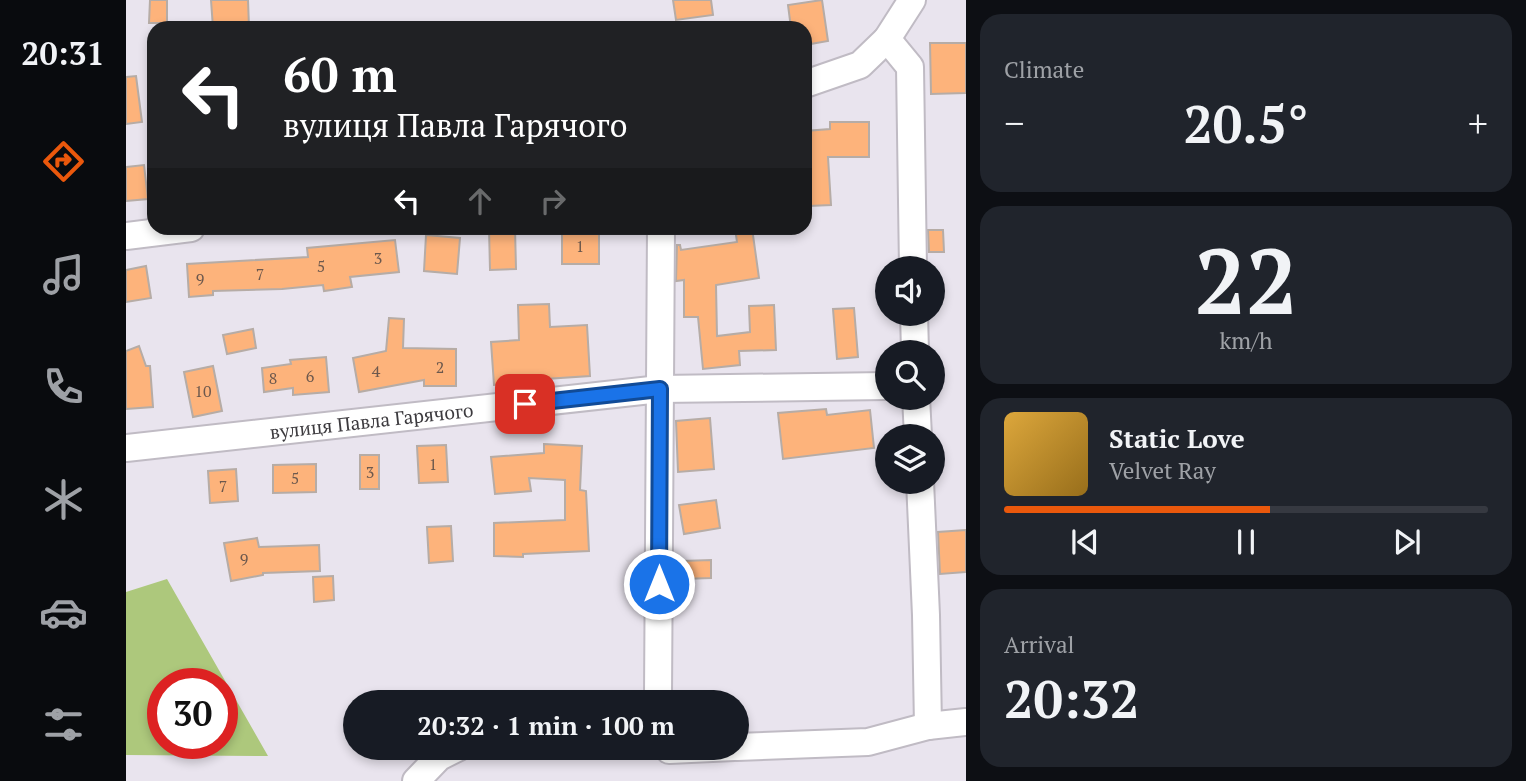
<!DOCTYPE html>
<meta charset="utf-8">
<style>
:root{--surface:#171b24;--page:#20242c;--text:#f1f3f6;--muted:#9ea1a6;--line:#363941;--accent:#ea580c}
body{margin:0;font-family:"PT Serif",serif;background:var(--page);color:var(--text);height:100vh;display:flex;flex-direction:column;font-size:26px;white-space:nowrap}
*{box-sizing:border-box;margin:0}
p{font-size:23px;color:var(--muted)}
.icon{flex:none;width:38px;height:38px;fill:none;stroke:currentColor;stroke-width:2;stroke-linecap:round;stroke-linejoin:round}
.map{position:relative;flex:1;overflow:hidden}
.side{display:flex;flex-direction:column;gap:14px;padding:14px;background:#0d0f14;width:560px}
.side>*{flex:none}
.hud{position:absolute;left:21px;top:21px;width:665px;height:214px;border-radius:21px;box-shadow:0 4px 10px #0003;background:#202124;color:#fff;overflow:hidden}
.tools{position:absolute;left:749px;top:256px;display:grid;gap:14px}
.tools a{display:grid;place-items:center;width:70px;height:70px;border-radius:50%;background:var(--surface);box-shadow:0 4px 10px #0003;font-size:35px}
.speed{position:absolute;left:21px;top:668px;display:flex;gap:14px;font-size:35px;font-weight:700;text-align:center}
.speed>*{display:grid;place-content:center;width:91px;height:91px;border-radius:50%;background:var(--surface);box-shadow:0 4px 10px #0003;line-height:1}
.speed .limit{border:10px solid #d22;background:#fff;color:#111}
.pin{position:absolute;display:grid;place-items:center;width:60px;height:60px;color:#fff;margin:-30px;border-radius:14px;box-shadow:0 4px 10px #0006}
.me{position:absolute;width:77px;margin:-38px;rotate:0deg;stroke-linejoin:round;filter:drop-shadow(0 0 5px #0008)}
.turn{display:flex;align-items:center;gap:24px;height:147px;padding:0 21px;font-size:32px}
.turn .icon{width:91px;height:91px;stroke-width:2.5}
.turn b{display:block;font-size:49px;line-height:60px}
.lanes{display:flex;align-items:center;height:66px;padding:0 21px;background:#0003;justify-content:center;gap:35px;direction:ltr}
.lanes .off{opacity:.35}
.big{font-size:52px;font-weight:700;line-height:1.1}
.side .card{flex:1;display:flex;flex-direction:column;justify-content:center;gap:10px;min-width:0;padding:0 24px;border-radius:21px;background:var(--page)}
.side .dial{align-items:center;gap:0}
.dial b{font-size:91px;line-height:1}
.song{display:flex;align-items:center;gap:21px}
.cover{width:84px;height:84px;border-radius:10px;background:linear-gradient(135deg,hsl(40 70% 55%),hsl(40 70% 35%))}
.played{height:7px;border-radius:4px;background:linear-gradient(90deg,var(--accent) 55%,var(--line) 55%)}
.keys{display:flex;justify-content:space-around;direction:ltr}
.heat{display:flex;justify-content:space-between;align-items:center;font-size:38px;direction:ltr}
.trip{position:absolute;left:217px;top:690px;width:406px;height:70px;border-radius:35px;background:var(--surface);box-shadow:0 4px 10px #0003;font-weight:700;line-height:70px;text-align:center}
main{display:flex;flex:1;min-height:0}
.tab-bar{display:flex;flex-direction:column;width:126px;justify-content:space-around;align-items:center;background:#090b0e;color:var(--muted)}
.tab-bar .icon{width:49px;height:49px}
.tab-bar .current{color:var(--accent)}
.tab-bar b{font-size:32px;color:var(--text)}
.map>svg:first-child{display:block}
.green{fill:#adc87c;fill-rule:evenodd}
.building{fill:#fdb37b;stroke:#b6aca6;stroke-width:2}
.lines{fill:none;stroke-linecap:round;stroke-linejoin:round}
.minor-casing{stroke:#c0bbc4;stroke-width:30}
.minor{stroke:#fff;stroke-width:26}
.route-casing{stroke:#114b97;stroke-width:18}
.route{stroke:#1a73e8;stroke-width:12}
.labels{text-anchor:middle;stroke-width:5;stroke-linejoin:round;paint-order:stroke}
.number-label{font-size:16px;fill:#6c584d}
.street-label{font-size:19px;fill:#3c3a3e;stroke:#fff}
</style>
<main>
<nav class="tab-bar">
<b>20:31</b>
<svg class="icon current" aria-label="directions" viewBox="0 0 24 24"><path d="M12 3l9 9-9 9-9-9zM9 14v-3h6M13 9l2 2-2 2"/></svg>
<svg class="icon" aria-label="music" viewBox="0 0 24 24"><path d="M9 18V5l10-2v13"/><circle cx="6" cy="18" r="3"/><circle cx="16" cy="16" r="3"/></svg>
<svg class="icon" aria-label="phone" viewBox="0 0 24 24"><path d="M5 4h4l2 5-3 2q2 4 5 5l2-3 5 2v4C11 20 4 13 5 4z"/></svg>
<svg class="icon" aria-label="climate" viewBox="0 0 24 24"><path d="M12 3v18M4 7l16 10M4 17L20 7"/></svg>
<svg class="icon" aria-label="car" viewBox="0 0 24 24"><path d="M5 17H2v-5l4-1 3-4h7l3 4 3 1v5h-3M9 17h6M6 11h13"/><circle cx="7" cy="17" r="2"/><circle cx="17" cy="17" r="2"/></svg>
<svg class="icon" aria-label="filters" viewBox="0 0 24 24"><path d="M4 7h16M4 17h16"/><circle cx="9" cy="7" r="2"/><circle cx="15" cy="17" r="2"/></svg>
</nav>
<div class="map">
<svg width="840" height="781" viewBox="0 0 840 781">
<rect width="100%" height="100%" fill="#e9e4ee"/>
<path class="green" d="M 41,579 L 142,756 L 0,755 L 0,592 ZM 37,684 L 96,684 L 96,744 L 37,744 Z"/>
<g class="building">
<path d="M 24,0 L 41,0 L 41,23 L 23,23 Z"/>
<path d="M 85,0 L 122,0 L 123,27 L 87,28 Z"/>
<path d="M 547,0 L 585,0 L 587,15 L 550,20 Z"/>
<path d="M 696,0 L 702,41 L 679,45 L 679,28 L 665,28 L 662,5 Z"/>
<path d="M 804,43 L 840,43 L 840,93 L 805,94 Z"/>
<path d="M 10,76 L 16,122 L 0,124 L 0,77 Z"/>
<path d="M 704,122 L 743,122 L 743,157 L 702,157 L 705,205 L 683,206 L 679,131 L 704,129 Z"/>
<path d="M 18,165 L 22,199 L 0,201 L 0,167 Z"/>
<path d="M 363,228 L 389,228 L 390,269 L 364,270 Z"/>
<path d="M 473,228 L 473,264 L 436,264 L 436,229 Z"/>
<path d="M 609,228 L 626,228 L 633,278 L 590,285 L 591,336 L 624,332 L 623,306 L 648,305 L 650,350 L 613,351 L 614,365 L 577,369 L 572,317 L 558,317 L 558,280 L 550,281 L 551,245 L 554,245 L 555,250 L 611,242 Z"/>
<path d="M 802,230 L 817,230 L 818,252 L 803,252 Z"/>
<path d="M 300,235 L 334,238 L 331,274 L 298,271 Z"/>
<path d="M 269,240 L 273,272 L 224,277 L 226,287 L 198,291 L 197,285 L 156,289 L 87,291 L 87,295 L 63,297 L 61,264 L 182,257 L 181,248 Z"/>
<path d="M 20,266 L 25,298 L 0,302 L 0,270 Z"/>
<path d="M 423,304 L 424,327 L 461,325 L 464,376 L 404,380 L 404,382 L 368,385 L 365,342 L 393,340 L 392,305 Z"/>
<path d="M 728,308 L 732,357 L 711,359 L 707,309 Z"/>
<path d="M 263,318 L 278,319 L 277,348 L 330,349 L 330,386 L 298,386 L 298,380 L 233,392 L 227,358 L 260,351 Z"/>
<path d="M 127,329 L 130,348 L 101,354 L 97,335 Z"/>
<path d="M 13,346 L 20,366 L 24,366 L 27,407 L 0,409 L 0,351 Z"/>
<path d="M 200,357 L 203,392 L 167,395 L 167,388 L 138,392 L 136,368 L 165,364 L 164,360 Z"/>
<path d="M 87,366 L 96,411 L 67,417 L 58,372 Z"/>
<path d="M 700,409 L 701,415 L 744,410 L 748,448 L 657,459 L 652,413 Z"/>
<path d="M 584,418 L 588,469 L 552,472 L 550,421 Z"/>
<path d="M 418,444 L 456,446 L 454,490 L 460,491 L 463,551 L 397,554 L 397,557 L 368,556 L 368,523 L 439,520 L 439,480 L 403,478 L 405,491 L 369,494 L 365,457 L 418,453 Z"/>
<path d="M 320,445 L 322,482 L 293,483 L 291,446 Z"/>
<rect x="234" y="455" width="19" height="34"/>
<path d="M 190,464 L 190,492 L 147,493 L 147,465 Z"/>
<path d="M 110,469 L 112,501 L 84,503 L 82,471 Z"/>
<path d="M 590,500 L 594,528 L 558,534 L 553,505 Z"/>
<path d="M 325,526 L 327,561 L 303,563 L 301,527 Z"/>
<path d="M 840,530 L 840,572 L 814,574 L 812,532 Z"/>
<path d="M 131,538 L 133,547 L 193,545 L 194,571 L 137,573 L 137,575 L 105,581 L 98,543 Z"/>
<path d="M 585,560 L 585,578 L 556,579 L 556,561 Z"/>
<path d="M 207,576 L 208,600 L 188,602 L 187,577 Z"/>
</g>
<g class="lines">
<defs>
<g id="minor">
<path d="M 761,39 L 784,67 L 787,268"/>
<path d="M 679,84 L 734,65 L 761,39 L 786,0"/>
<path d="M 0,236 L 65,228"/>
<path d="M 788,313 L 789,352"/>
<path d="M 790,397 L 792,436"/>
<path id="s1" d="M 0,448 L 534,389 L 761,386"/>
<path d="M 794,481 L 800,615 L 802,726"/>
<path d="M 529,702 L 532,695 L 535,228"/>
<path d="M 542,747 L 543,750 L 608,747"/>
<path d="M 611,747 L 742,742 L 802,726 L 840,722"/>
<path d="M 290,781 L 313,757 L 333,747"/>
</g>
</defs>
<use href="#minor" class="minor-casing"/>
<use href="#minor" class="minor"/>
</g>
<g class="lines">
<defs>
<path id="route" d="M 399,404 L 534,389 L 533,584"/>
</defs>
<use href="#route" class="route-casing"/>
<use href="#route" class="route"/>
</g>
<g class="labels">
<g class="number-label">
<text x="454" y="252">1</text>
<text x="252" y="264">3</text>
<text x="195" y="272">5</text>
<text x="134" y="280">7</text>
<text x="74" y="285">9</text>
<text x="314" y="373">2</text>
<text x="250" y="377">4</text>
<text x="184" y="382">6</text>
<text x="147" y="384">8</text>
<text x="77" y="397">10</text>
<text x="307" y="470">1</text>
<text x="244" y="478">3</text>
<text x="169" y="484">5</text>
<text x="97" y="492">7</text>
<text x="118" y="565">9</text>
</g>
<g class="street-label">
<text dy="7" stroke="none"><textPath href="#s1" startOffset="247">вулиця Павла Гарячого</textPath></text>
</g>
</g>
</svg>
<div class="tools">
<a><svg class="icon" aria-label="sound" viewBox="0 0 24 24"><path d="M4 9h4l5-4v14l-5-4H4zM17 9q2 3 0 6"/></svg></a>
<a><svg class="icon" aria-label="search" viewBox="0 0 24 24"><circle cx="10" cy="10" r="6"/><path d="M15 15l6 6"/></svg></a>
<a><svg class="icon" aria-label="layers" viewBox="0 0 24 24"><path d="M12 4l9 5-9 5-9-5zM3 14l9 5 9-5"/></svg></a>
</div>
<div class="speed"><div class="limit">30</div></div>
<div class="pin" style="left:399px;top:404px;background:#d93025"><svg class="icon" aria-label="arrive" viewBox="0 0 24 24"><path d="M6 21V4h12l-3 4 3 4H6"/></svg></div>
<svg class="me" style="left:533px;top:584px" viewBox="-20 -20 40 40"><circle r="17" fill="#1a73e8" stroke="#fff" stroke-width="3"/><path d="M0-11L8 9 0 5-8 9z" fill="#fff"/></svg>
<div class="trip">20:32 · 1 min · 100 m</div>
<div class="hud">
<div class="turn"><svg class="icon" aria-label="left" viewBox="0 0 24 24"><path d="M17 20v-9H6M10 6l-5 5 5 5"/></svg><div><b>60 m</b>вулиця Павла Гарячого</div></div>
<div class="lanes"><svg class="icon" aria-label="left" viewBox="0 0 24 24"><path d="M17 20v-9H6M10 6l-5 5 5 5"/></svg><svg class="icon off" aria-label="ahead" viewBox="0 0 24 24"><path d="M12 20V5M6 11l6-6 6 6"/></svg><svg class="icon off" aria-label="right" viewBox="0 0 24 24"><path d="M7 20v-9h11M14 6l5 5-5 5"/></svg></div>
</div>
</div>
<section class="side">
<div class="card"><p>Climate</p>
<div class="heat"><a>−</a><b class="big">20.5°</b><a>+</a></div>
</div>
<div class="card dial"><b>22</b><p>km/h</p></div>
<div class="card">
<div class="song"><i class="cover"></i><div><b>Static Love</b><p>Velvet Ray</p></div></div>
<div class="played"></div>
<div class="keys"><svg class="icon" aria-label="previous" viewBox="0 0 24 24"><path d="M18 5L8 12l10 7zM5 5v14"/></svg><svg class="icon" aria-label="pause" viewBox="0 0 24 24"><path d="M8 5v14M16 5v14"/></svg><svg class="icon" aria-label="next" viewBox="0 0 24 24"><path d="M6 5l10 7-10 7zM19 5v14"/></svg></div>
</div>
<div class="card"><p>Arrival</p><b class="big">20:32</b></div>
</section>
</main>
